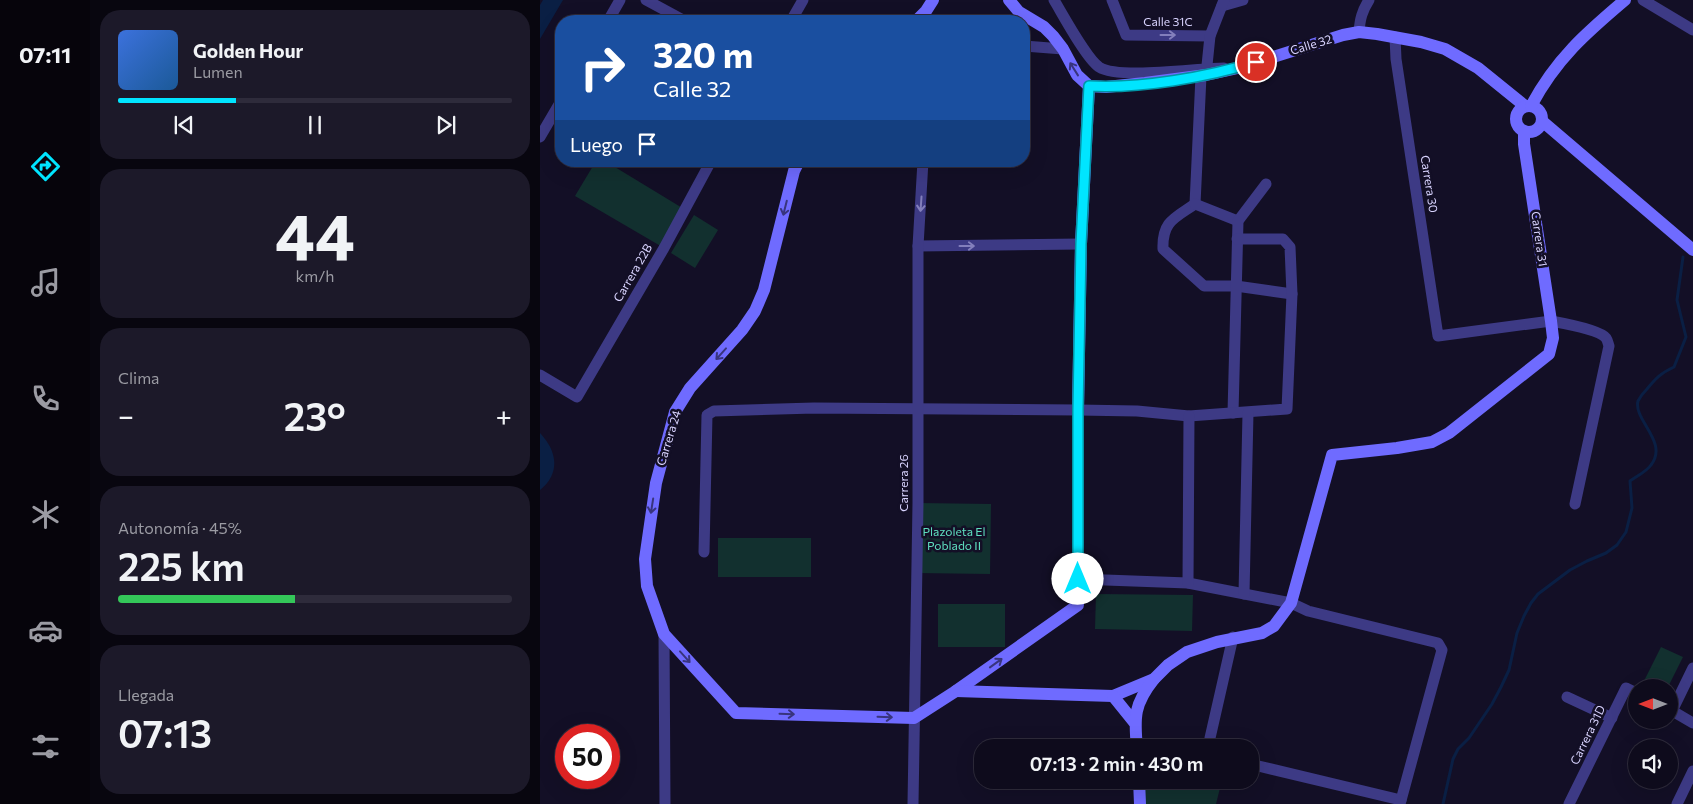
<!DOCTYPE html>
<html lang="es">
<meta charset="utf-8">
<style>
:root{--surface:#0e0b1c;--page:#1c1929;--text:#f1f3f6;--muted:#9b9ba3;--line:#2e2b3b;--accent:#00e5ff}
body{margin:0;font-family:Commissioner,sans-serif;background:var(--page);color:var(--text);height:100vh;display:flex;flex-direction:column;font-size:19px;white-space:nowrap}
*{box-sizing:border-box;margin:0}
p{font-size:16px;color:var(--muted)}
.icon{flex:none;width:28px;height:28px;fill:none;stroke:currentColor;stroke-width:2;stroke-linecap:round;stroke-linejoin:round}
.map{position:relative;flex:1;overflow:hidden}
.sheet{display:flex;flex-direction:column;gap:10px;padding:10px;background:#08060f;width:450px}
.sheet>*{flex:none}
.hud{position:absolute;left:15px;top:15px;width:475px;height:152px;border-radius:20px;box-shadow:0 5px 20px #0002,0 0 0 1px var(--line);background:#1a4fa0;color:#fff;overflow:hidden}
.needle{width:32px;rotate:270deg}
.tools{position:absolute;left:1088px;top:679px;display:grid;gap:10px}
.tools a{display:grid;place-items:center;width:50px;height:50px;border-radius:50%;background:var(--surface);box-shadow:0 5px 20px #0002,0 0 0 1px var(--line);font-size:25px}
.speed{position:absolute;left:15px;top:724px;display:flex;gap:10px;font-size:25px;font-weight:700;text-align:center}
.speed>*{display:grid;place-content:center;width:65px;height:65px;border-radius:50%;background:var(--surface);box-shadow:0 5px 20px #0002,0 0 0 1px var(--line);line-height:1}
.speed .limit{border:8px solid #d22;background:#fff;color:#111}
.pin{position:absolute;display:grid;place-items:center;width:42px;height:42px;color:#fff;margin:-21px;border:2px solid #fff;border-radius:50%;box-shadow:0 1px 5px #0007}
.me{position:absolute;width:55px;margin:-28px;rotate:0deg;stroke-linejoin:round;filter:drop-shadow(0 0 4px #0008)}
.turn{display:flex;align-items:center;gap:18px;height:105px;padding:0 15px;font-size:22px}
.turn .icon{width:65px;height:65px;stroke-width:2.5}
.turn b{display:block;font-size:35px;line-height:42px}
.then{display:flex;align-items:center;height:48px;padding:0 15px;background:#0003;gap:10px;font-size:19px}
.big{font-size:38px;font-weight:600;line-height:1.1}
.sheet .widget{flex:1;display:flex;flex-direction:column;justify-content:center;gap:8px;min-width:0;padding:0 18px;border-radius:20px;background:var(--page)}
.sheet .dial{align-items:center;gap:0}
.dial b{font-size:65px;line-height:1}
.song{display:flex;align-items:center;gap:15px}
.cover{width:60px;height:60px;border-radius:8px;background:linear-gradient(135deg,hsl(220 70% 55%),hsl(210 70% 35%))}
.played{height:5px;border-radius:2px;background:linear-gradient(90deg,var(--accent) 30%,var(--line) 30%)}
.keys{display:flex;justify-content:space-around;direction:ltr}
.heat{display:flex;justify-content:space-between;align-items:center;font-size:28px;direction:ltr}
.charge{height:8px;border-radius:4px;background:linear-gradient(90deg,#34c759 45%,var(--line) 0)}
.trip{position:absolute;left:434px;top:739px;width:285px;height:50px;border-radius:20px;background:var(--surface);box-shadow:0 5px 20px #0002,0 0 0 1px var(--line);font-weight:600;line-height:50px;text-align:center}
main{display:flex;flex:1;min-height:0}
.tabs{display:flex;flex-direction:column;width:90px;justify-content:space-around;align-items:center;background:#06040b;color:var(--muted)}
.tabs .icon{width:35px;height:35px}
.tabs .on{color:var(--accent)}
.tabs b{font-size:22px;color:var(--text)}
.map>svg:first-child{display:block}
.green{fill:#12302f}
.water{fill:#0a1f44}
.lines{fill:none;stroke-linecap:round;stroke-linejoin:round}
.stream{stroke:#0a1f44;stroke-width:3}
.street{stroke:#3d3a85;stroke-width:11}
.secondary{stroke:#6f6bff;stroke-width:12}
.oneway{stroke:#837fbc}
.oneway2{stroke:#38347d}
.route-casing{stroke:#0095a6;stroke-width:12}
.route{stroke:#00e5ff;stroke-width:9}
.labels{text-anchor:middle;stroke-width:5;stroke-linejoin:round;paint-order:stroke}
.street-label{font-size:12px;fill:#d9d4ff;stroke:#130f26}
.park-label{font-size:12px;fill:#5fe0c0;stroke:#130f26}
</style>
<main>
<nav class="tabs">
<b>07:11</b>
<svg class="icon on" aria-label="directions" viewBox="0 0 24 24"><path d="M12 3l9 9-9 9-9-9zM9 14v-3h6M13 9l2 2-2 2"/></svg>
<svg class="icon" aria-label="music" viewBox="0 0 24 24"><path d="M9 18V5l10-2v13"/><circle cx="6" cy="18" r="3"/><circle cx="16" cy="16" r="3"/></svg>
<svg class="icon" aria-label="phone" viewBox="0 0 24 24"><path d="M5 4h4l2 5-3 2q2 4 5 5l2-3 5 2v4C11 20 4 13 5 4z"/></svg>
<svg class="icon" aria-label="climate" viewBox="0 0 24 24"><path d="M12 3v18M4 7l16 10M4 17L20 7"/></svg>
<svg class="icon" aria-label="car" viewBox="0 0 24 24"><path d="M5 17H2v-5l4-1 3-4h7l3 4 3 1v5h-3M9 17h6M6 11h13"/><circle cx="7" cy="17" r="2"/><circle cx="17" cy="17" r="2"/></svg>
<svg class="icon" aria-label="filters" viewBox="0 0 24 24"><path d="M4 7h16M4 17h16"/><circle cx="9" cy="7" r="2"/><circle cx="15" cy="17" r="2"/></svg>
</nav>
<section class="sheet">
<div class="widget">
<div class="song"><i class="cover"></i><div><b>Golden Hour</b><p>Lumen</p></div></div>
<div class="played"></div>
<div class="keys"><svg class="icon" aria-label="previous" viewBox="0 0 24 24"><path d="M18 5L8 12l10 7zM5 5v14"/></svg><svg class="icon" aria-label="pause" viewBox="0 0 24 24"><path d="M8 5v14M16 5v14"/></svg><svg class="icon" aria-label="next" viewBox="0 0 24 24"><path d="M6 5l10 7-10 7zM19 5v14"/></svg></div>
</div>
<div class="widget dial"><b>44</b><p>km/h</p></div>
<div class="widget"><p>Clima</p>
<div class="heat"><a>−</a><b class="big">23°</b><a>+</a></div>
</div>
<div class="widget"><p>Autonomía · 45%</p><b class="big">225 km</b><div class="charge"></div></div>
<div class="widget"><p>Llegada</p><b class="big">07:13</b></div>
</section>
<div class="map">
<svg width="1153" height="804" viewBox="0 0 1153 804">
<rect width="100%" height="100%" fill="#130f26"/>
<g class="green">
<path d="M 56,161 L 65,161 L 144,209 L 124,248 L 35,196 Z"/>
<path d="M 154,215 L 178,230 L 155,268 L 131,253 Z"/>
<path d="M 378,503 L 451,504 L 450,574 L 376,573 Z"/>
<rect x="178" y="538" width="93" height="39"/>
<path d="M 556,594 L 653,595 L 652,631 L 555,629 Z"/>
<rect x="398" y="604" width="67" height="43"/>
<path d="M 1121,647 L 1143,657 L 1128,687 L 1117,687 L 1104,681 Z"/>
<path d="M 599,780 L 682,780 L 676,804 L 600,804 Z"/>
</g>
<g class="water">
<path d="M 3,0 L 23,0 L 0,39 L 0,5 Z"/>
<path d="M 0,433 C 17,451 21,473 0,490 Z"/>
</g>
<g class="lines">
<path class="stream" d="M 903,804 L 913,759 L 918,749 L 929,738 L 952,704 L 961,687 L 969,670 L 977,633 L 984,616 L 991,603 L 998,594 L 1030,570 L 1047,561 L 1066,553 L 1077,545 L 1086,532 L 1092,508 L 1090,481 C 1097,476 1106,472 1111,465 C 1129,442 1093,420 1098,401 C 1100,397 1104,392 1107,389 C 1116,378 1121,373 1134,367 L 1146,337 L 1137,300 L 1143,257"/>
<g class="street">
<path d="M 106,0 L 145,21"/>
<path d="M 514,0 C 523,15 546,58 559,67 C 579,80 657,68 684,68"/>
<path d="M 572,0 L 586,35 L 670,36"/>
<path d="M 1103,0 L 1153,30"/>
<path d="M 682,6 L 703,0"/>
<path d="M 68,21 L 80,0"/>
<path d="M 251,21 L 263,0"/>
<path d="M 819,32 C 820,19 822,11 829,0"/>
<path d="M 855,37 L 856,59 L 898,336 L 1011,321 C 1022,323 1060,330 1066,338 C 1068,341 1068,343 1069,346 L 1035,504"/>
<path d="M 484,46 L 523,49"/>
<path d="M 666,75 L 670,36 L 684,0"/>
<path d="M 0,137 L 21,101"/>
<path d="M 655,204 C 635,218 622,221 623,249 L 664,286 L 696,286 L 752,294"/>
<path d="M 655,204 L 661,76"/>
<path d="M 655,204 L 698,221"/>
<path d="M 378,246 L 541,244"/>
<path d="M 0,375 L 37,397 L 124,248 L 171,161"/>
<path d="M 693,413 L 698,221 L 726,184"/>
<path d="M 164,552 L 167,415 L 174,411 L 274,408 L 538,410 L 597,411 L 649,416 L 747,409 L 752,294 L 750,247 L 743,239 L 697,239"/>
<path d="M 538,579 L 648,583 L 751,603 L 768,611 L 898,643 L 902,650 L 860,804"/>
<path d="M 648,583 L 649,416"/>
<path d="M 704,594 L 708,413"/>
<path d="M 124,634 L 125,804"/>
<path d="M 1027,697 L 1072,718"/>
<path d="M 1129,709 L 1153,723"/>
<path d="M 1132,711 L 1153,668"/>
<path d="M 670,748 L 670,738 L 693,637"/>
<path d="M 710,764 L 861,800"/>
<path d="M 373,804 L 378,503 L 378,246 L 383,161"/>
<path d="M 1029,804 L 1086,688 L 1096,693"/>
<path d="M 1137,804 L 1153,771"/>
</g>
<g class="secondary">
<path d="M 469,0 L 479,12 L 504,27 L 513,36 L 523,49 L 537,75 L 549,86"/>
<path d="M 376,21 L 386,11 L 393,0"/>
<path d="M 549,86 L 566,87 L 605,83 L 666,75 L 698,68 L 803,35 L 819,32 L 837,34 L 881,42 L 905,49 L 938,68 L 985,106"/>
<circle cx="989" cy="119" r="13"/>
<path d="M 991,106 C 1016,59 1046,33 1085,0"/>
<path d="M 1002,121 L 1153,250"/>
<path d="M 259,161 L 254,171 L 224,290 L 215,311 L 202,330 L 150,388 L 135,412 L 116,483 L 105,559 L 107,586 L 124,634 L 196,713 L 374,718 L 416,691 L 538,605 L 538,410 L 541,244 L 549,86"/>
<path d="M 416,691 L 573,696 L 614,679 L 628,665 L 647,652 L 677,642 L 722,633 L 734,626 L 751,603 L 792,455 L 857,448 L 892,442 L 909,433 L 1009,354 L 1013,338 L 1011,321 L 984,144 L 984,131"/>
<path d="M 573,696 L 594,722"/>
<path d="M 597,748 C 594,717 594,704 614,679"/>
<path d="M 599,780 L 600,804"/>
</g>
</g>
<defs><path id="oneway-shaft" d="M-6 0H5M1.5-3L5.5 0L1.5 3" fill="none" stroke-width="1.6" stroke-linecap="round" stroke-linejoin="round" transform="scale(1.25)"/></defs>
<g class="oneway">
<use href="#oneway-shaft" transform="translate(628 35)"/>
<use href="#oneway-shaft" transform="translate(381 204) rotate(94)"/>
<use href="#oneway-shaft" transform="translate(427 246)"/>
</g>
<g class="oneway2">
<use href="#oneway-shaft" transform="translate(534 69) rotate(-122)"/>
<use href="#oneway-shaft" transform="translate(245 208) rotate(104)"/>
<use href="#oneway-shaft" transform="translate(181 354) rotate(132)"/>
<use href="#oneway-shaft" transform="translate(112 506) rotate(99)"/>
<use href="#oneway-shaft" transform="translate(145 657) rotate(48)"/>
<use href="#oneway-shaft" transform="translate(456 663) rotate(-36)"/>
<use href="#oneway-shaft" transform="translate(247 714) rotate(2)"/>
<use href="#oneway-shaft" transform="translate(345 717) rotate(2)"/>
</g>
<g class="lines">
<defs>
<path id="route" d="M 538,579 L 538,410 L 541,244 L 549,86 C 599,89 668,77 716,62"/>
</defs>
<use href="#route" class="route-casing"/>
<use href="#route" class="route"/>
</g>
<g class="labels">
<g class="street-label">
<text x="628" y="26">Calle 31C</text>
<text transform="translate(771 45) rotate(-17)" y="4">Calle 32</text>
<text transform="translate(889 184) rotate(81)" y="4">Carrera 30</text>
<text transform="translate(999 239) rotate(82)" y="4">Carrera 31</text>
<text transform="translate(93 273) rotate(-60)" y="4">Carrera 22B</text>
<text transform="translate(129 438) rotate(-73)" y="4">Carrera 24</text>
<text transform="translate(364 483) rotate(-90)" y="4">Carrera 26</text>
<text transform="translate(1048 735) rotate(-64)" y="4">Carrera 31D</text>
</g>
<g class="park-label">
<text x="414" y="536">Plazoleta El<tspan x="414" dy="14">Poblado II</tspan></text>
</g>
</g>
</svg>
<div class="tools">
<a><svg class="needle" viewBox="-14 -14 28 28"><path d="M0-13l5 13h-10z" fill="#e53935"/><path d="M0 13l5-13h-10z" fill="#9b9ba3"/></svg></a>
<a><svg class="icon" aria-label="sound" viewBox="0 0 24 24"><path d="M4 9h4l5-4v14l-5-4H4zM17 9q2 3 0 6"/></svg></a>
</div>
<div class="speed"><div class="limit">50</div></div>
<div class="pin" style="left:716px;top:62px;background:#d93025"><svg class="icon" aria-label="arrive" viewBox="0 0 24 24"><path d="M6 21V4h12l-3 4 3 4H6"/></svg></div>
<svg class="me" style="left:538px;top:579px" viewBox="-20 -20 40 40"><circle r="19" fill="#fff"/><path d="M0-13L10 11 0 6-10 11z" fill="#00e5ff"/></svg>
<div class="trip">07:13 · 2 min · 430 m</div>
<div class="hud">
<div class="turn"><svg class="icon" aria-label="right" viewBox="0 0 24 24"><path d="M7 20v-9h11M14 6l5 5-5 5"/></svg><div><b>320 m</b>Calle 32</div></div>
<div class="then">Luego<svg class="icon" aria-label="arrive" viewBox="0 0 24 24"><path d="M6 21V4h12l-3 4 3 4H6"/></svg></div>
</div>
</div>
</main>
